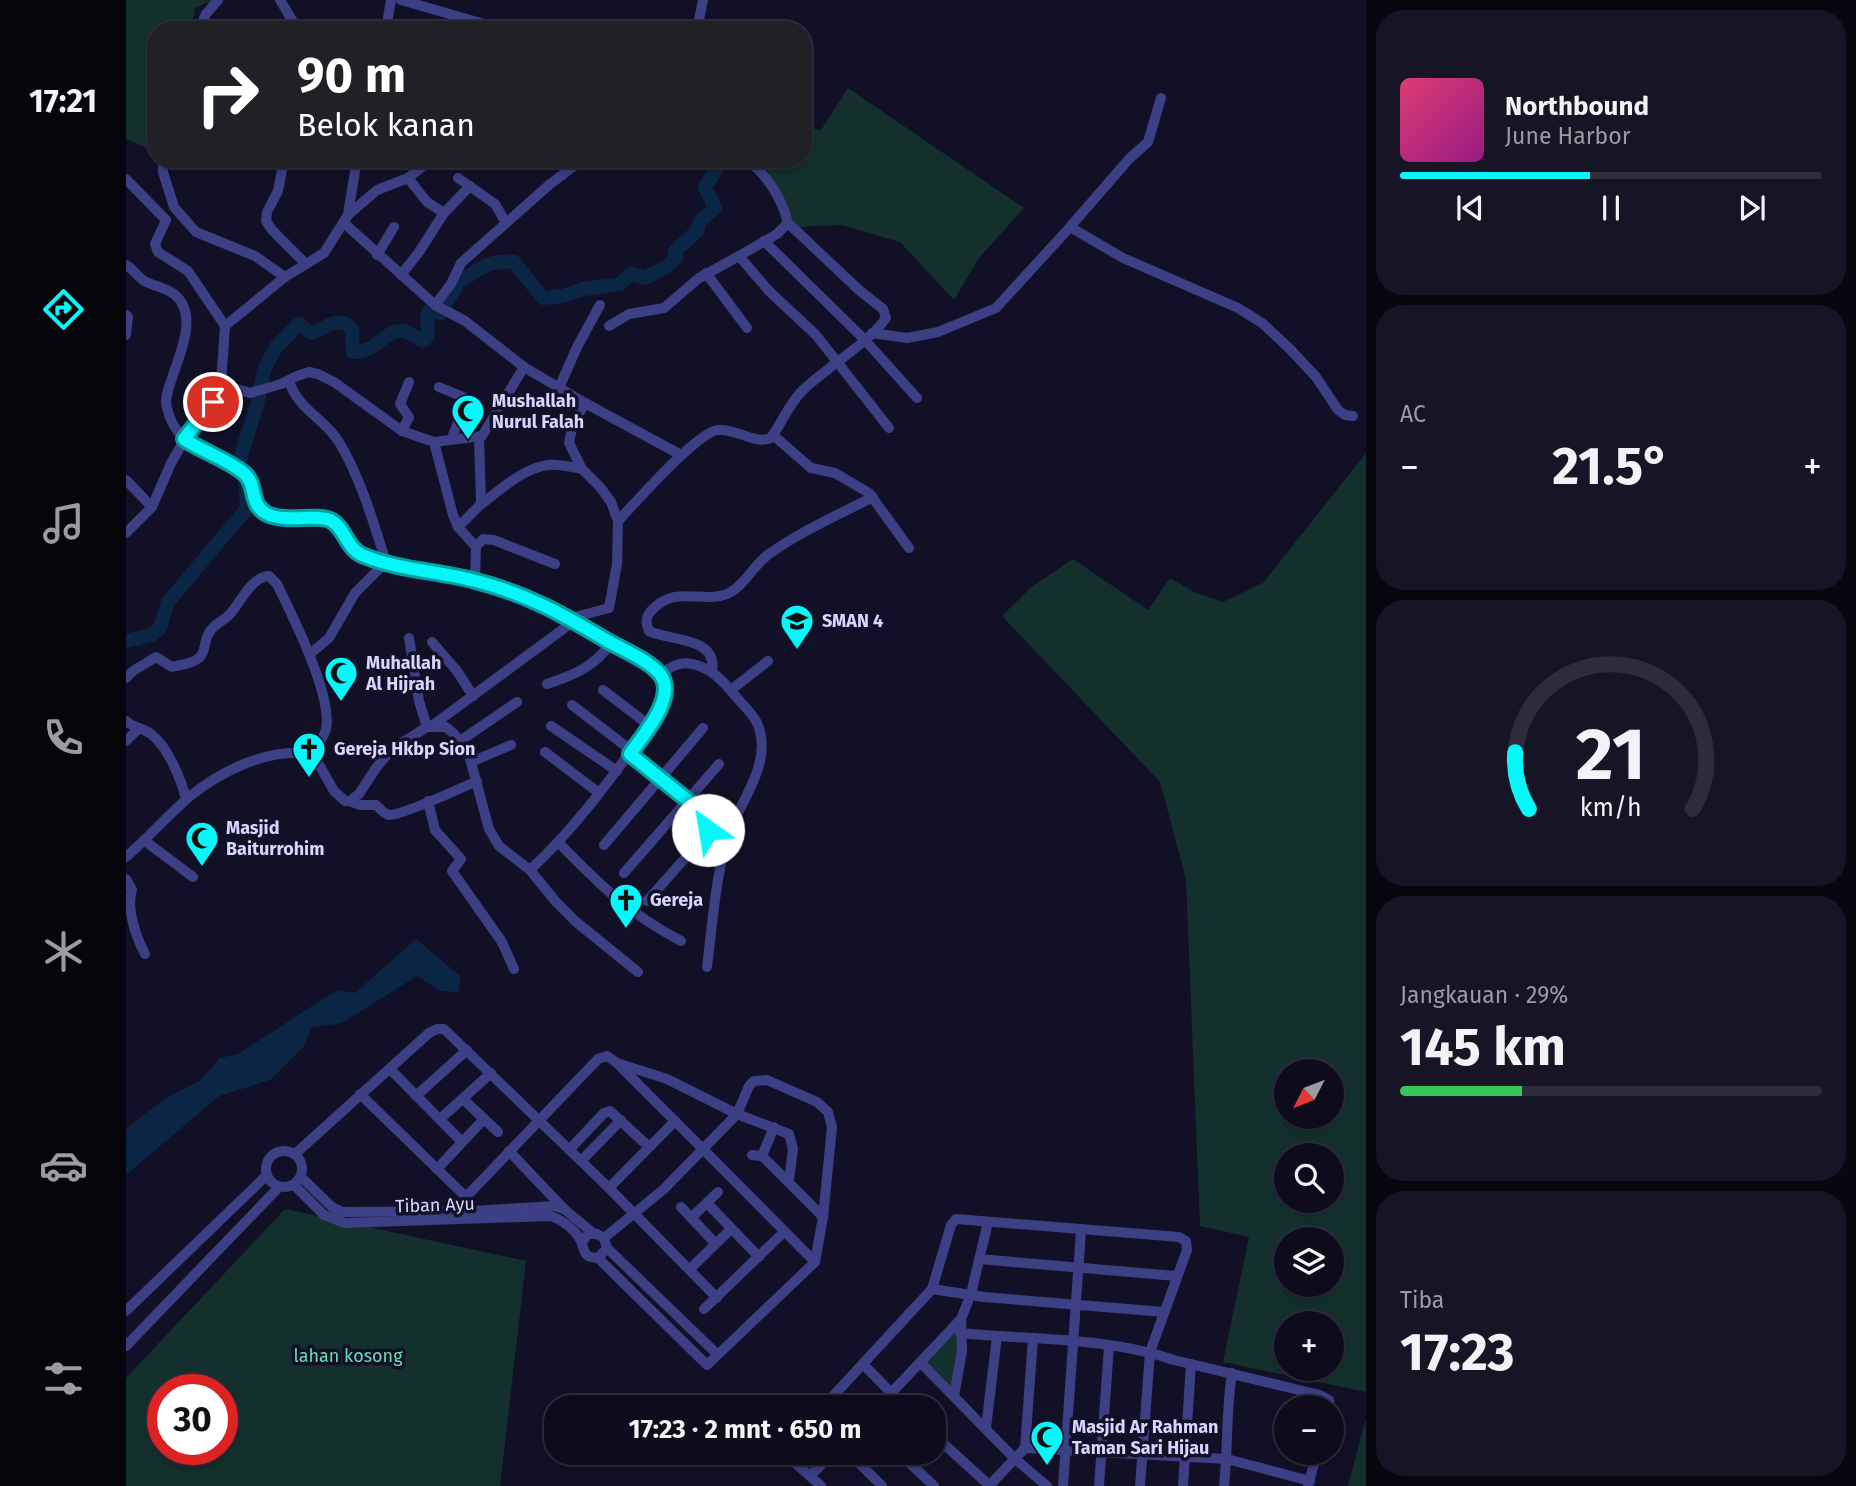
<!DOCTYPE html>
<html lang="id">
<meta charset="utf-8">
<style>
:root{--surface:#0e0c1c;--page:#171525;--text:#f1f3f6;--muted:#9b9ba3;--line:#2e2c3b;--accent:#07f6f9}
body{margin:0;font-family:"Fira Sans",sans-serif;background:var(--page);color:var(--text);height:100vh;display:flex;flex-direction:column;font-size:26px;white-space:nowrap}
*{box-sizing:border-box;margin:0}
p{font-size:23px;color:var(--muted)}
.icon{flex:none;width:38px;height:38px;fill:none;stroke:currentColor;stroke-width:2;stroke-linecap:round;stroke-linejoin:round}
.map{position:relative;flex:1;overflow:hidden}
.sheet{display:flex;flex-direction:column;gap:10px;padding:10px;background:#08070f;width:490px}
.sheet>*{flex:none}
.hud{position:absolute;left:21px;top:21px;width:665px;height:147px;border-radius:28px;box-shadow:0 4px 10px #0003,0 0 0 2px var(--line);background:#202124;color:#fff;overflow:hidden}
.needle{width:46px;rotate:228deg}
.fabs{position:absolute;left:1148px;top:1059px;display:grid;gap:14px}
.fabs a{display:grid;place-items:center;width:70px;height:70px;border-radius:50%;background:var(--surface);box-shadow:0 4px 10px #0003,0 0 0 2px var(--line);font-size:35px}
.speed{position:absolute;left:21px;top:1374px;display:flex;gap:14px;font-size:35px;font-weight:700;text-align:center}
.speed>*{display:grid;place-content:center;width:91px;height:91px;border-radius:50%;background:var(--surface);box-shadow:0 4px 10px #0003,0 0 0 2px var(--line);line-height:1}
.speed .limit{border:10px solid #d22;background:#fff;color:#111}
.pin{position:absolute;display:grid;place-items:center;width:60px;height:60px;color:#fff;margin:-30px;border:4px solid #fff;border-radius:50%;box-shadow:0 2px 7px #0007}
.me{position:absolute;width:77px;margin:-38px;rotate:328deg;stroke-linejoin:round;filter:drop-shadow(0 0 5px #0008)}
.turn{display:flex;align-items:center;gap:24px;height:147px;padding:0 35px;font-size:32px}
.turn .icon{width:91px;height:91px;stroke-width:2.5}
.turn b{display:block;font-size:49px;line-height:60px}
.big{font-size:52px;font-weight:700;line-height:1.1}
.sheet .card{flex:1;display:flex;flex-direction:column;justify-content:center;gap:10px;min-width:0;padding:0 24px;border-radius:28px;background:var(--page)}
.sheet .dial{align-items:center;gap:0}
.dial svg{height:182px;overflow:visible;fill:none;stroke:var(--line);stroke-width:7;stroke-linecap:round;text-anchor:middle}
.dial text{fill:var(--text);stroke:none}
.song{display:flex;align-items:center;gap:21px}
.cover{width:84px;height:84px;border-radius:10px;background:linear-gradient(135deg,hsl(340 70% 55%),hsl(310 70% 35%))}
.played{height:7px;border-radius:4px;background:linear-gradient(90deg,var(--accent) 45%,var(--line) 45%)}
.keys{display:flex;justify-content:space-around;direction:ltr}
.heat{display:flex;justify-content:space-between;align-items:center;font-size:38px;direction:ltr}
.charge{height:10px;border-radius:5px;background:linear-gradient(90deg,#34c759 29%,var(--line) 0)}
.trip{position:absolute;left:418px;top:1395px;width:402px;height:70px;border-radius:28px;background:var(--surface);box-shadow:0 4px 10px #0003,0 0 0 2px var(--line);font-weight:700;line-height:70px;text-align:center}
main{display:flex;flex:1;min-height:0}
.dock{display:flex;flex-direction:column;width:126px;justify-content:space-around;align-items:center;background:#06050b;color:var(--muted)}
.dock .icon{width:49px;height:49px}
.dock .active{color:var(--accent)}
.dock b{font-size:32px;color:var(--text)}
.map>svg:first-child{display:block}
.green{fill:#13302d;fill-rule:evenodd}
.water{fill:#0b2544}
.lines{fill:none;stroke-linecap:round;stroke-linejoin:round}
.river{stroke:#0b2544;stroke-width:14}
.street{stroke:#3c3f84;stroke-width:10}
.route-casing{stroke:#05a0a2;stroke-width:18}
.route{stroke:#07f6f9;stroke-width:12}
.labels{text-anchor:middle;stroke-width:7;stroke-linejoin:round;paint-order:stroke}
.poi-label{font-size:18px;font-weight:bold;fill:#d7d6fe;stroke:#121026;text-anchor:start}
.street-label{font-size:18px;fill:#d7d6fe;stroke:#121026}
.park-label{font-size:18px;fill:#63ddb4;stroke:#121026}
</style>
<main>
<nav class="dock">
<b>17:21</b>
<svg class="icon active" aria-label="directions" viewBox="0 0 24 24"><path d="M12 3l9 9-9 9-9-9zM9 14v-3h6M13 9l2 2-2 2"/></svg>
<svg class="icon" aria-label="music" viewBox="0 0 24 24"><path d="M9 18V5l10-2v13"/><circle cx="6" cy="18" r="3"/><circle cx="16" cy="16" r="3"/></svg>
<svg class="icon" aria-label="phone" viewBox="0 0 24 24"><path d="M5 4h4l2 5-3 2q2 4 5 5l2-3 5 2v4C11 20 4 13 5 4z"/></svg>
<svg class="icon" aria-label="climate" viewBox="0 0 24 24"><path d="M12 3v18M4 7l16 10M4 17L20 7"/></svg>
<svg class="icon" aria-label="car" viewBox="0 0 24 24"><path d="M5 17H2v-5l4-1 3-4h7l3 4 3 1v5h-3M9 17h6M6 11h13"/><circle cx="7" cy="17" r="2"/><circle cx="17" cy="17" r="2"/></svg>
<svg class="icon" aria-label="filters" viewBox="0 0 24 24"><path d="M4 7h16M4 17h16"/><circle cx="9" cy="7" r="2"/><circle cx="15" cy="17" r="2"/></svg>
</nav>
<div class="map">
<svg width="1240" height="1486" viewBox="0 0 1240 1486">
<rect width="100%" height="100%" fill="#121026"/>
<g class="green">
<path d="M 0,0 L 87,0 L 69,8 L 66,30 L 30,30 L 30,142 L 24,149 L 0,139 Z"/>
<path d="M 722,88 L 898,208 L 853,258 L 828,300 L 774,242 L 715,225 L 670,227 L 640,167 L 629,159 L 677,159 L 677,127 L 695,130 Z"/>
<path d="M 1240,453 L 1240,1392 L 1097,1362 L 1123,1237 L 1074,1226 L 1060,879 L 1034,782 L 876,616 L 904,588 L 947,559 L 1022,610 L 1044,578 L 1068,592 L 1097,602 L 1137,583 ZM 1206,1071 L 1206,1116 L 1160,1116 L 1160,1071 ZM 1206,1155 L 1206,1200 L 1160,1200 L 1160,1155 ZM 1206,1239 L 1206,1284 L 1160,1284 L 1160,1239 ZM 1206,1323 L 1206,1368 L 1160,1368 L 1160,1323 Z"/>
<path d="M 159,1209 L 400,1261 L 374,1486 L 0,1486 L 0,1378 ZM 37,1390 L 96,1390 L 96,1449 L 37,1449 Z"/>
<path d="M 835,1322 L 828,1396 L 795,1363 Z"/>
<path d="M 1240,1418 L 1240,1486 L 1222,1486 Z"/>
</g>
<path class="water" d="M 290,939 L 334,976 L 333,992 L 314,991 L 291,976 L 216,1023 L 185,1028 L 178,1046 L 144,1080 L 93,1096 L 0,1175 L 0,1129 L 38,1099 L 75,1080 L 94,1058 L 112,1054 L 211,990 L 229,993 Z"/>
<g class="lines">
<path class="river" d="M 0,641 L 26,635 L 34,628 L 42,602 L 117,513 L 121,506 L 119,480 L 113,469 L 115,455 L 132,402 L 138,370 L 150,347 L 173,324 L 185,333 C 201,330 199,321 219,323 L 226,330 L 227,352 C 251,353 258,330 276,331 C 283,331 291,338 296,341 L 302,336 L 301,317 L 303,311 L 315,313 C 320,300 328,294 332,282 C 353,270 363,259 388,262 L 417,298 L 437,296 L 458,289 L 494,284 L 505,274 L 519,278 L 540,267 L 551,257 L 549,251 L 571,231 L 574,221 L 589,208 L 579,187 L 597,159"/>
<g class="street">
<path d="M 154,0 L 172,30"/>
<path d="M 275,0 L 365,26"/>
<path d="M 73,30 L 80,14 L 92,0"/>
<path d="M 260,30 L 265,0"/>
<path d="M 571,30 L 577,0"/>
<path d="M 37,159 L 37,172 L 48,207 L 70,232 L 129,256 L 159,277"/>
<path d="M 158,159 L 152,191 L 141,212 L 140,221 L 146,230 L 180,264"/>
<path d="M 620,159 C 641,174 656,199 662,223 L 651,234 L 613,256 L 643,291 L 690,335 L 763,428"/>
<path d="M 282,178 L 301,202 L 318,213 L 344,186"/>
<path d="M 332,178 L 369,204 L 380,223"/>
<path d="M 0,179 L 40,220 L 29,244 L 32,252 L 62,271 L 99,326"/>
<path d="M 222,214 L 231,159"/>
<path d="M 218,223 L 309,305 L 339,321 L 398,367 L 459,403"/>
<path d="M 944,227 L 997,258 L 1112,308 L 1136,323 L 1164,349 L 1190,377 L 1212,410 L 1219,415 L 1227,416"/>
<path d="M 638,241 L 738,339 L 791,398"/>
<path d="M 251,255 L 268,227"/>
<path d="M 0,265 C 8,269 11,277 20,282 C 29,286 40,288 48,294 C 73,314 54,353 46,378 C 43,387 38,399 41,408 C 51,452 91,450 119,474 C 130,483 124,501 137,511 C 156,526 185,513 203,520 C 219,526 219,548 234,555 C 271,571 315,571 353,581 C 375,588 397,595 418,604 C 436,611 525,662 534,675 C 537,679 539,686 539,690 C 539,710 523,726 512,741 C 479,787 446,831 404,870"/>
<path d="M 580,273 L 621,328"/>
<path d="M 275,275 L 293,252 L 318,213"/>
<path d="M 309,305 L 325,284 L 335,263 L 423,185 L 457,159"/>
<path d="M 0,315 L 2,317 L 0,335"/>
<path d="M 483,326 L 503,314 L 538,308 L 573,278 L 613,256"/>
<path d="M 746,333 L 781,338 L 812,332 L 870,308 L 944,227 L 1003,159 L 1022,142 L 1035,98"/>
<path d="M 163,380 C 170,408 199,419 213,442 C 235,479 247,521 260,562 L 229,593 L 203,638 L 184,654"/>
<path d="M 95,384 L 124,393 L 155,384 L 171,376 L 183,372 L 192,374 L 208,382 L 276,431 L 308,442 L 356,436 L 398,367"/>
<path d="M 313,387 L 337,397 L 340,402 L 325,440"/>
<path d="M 433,388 L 451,347 L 474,305"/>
<path d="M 276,431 L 283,417 L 274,404 L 283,382"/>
<path d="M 647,435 L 685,468 L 709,473 L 743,493 L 783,548"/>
<path d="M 308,442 L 327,515 L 332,527 L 350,547 L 349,580"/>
<path d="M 555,455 L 459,403 L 447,424 L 443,443 L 456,469 L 474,487 L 485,502 L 492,521 C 510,502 571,432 592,430 C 610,428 629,445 645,438 C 657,421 663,403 678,389 C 701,367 743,343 760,318 L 757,309 L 733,290 L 662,223"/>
<path d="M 0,480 L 26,507"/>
<path d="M 354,505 C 373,491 397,468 422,465 C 433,464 446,467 456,469"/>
<path d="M 332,527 L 354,505 L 355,501 L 353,438"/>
<path d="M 0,533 L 26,507 L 45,463 L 59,439 L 78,416 L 91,395 L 95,384 L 99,326 L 159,277 L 198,253 L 222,215 L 251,190 L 282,178 L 306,159"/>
<path d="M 350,547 L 357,539 L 368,540 L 429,564"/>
<path d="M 445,618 L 483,608 L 491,564 L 492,521"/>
<path d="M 283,638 L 293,701 L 301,727"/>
<path d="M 306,642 L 331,671 L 347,696"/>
<path d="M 586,671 C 592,636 542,641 523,631 C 520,623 519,618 525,611 C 550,584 575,604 601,594 C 618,587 628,564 643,554 C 675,531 712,515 747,497"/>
<path d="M 534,675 C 550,661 563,660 582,670 C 594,676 604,690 613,700 C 619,707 628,715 632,725 C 648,768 608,807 599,846 C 589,885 586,927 581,967"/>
<path d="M 0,678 L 7,671 L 30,657 L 46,667 C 54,665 66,664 73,658 C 80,652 78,640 83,633 C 87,624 98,621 104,614 C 115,602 125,577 143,576 L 151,584 C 166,615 207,696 200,729 C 198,738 191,746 187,754"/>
<path d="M 421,684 C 448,675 468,667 485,643"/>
<path d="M 477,690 L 524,726"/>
<path d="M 605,690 L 642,661"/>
<path d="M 446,705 L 506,751"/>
<path d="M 0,721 C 8,728 17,728 25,734 C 42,747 55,779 60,799"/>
<path d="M 307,725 L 448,621"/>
<path d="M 425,726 L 491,771"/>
<path d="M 0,741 L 12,729"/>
<path d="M 334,741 L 391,702"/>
<path d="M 419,752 L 473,793"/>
<path d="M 504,754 L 575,811 L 583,824 L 577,838 L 521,901"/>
<path d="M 345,762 L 385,745"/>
<path d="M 224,801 L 234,805 L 250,805 C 254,808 257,814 263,815 C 275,816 337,787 351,781"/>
<path d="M 302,801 L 309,830 L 335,859 L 326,871 L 376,942 L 388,969"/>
<path d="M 19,841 L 67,877"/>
<path d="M 433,843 C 474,885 502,913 555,941"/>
<path d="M 478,845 L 577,728"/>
<path d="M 0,857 C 22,838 41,816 63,797 C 96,770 144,747 187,754 L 208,791 L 219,801 L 224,801 L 233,794 L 250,768 L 265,750 L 301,727 L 320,727 L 328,734 L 343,755 L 363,829 L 373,846 L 404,870 L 430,902 L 449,921 L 512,972"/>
<path d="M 498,873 L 593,764"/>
<path d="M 0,879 L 6,890 C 0,908 10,937 19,954"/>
<path d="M 492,1064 L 549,1121"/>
<path d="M 264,1069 L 336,1142"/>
<path d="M 234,1094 L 340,1197 L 472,1059 L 481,1056 L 491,1063 L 541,1079 L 611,1114 L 663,1134 L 667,1149 L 663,1181"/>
<path d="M 290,1096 L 341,1050"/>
<path d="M 337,1099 L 372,1132"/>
<path d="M 314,1119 L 365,1073"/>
<path d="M 443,1150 L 478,1113 L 484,1111 L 523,1147"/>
<circle cx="158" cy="1169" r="18"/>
<path d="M 383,1151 L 438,1209 L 467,1233"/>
<path d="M 169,1154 L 303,1033 L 311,1029 L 318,1029 L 483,1188 L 591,1298"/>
<path d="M 626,1155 L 636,1156 L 648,1127"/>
<path d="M 636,1156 L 697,1217"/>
<path d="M 455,1161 L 495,1120"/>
<path d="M 311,1169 L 358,1119"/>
<path d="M 175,1177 L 206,1207 L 216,1212 L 346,1211 L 428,1206 L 438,1209"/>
<path d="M 168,1185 L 198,1215 L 219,1223 L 424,1216 C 435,1219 449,1229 455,1241 C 459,1251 457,1258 472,1258 L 481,1248 L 478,1238 L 471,1234 L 462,1234 L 456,1242"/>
<path d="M 483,1188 L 549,1121 L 689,1262"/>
<path d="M 581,1203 L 633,1257"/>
<path d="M 555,1207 L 589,1243"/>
<path d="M 565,1218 L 592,1192"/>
<path d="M 481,1248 L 591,1354"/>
<path d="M 472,1258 L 581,1365 L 689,1262 L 697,1217 L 706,1127 L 702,1112 L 691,1102 L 641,1080 L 628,1081 L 623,1086 L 611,1114 L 538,1189 L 478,1238"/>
<path d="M 853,1259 L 1050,1276"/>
<path d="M 564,1269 L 605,1229"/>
<path d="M 806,1289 L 858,1297 L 1038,1312"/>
<path d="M 578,1309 L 658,1232"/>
<path d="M 0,1311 L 141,1175"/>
<path d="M 834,1333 C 905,1340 980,1337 1048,1360 L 1194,1395 L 1203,1400 L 1204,1407"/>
<path d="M 0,1346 L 153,1187"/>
<path d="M 795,1363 L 888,1458 L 921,1486"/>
<path d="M 737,1364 L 779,1407"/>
<path d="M 828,1396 L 836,1351 L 835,1319 L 845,1294 L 862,1222"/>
<path d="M 697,1407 L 806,1289 L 825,1225 L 830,1219 L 1053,1237 L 1060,1241 L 1061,1250 L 1024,1352 L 1014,1486"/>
<path d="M 752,1407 L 835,1319"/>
<path d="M 860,1428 L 871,1336"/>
<path d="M 808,1435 L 864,1486"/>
<path d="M 899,1448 L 907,1339"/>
<path d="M 657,1452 L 695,1486"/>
<path d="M 722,1452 L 756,1486"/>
<path d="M 772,1452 L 808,1486"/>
<path d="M 684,1476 L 708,1452"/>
<path d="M 863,1486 L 899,1448 L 1101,1459 L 1184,1481"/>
<path d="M 937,1486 L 955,1231"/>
<path d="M 973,1486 L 983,1346"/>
<path d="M 1057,1486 L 1065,1364"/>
<path d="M 1098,1486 C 1102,1448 1100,1411 1106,1373"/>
<path d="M 1182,1486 L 1191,1452"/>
</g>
</g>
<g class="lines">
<defs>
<path id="route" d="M 87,402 L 58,439 C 77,452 101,459 119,474 C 131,485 123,505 141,514 C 160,523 190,514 204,520 C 219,527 220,548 236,555 C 271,570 313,571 350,581 C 401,594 436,614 480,640 C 497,650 521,659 534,674 C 552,697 516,736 504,754 L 575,811 L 582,818 L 582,830"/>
</defs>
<use href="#route" class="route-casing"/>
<use href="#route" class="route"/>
</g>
<defs>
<symbol id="mosque-pin" viewBox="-11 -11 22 30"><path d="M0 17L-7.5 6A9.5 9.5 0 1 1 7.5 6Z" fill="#07f6f9" stroke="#121026"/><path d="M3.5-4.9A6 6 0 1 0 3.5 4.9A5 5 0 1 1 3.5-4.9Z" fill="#111"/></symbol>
<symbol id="school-pin" viewBox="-11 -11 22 30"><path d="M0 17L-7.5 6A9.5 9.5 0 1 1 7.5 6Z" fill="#07f6f9" stroke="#121026"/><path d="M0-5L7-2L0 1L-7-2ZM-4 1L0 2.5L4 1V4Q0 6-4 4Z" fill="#111"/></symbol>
<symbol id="church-pin" viewBox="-11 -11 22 30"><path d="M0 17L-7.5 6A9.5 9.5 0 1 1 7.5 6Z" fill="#07f6f9" stroke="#121026"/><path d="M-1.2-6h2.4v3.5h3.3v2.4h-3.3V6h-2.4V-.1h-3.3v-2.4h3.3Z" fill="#111"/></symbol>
</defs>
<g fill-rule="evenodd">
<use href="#mosque-pin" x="323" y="392" width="38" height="52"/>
<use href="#school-pin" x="652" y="602" width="38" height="52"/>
<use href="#mosque-pin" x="196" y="654" width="38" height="52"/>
<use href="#church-pin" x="164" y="730" width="38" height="52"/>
<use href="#mosque-pin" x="57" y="819" width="38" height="52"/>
<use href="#church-pin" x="481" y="881" width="38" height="52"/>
<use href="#mosque-pin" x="902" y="1418" width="38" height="52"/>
</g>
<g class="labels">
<g class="poi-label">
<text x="366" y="407">Mushallah<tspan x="366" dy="21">Nurul Falah</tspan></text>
<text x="696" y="627">SMAN 4</text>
<text x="240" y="669">Muhallah<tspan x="240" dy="21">Al Hijrah</tspan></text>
<text x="208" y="755">Gereja Hkbp Sion</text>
<text x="100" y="834">Masjid<tspan x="100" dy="21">Baiturrohim</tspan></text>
<text x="524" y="906">Gereja</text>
<text x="946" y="1433">Masjid Ar Rahman<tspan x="946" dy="21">Taman Sari Hijau</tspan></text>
</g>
<g class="street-label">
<text transform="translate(309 1205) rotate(-2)" y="6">Tiban Ayu</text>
</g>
<g class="park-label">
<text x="222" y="1362">lahan kosong</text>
</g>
</g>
</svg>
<div class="fabs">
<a><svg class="needle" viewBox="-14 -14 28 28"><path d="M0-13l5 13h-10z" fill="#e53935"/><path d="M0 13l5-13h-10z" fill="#9b9ba3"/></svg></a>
<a><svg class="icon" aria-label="search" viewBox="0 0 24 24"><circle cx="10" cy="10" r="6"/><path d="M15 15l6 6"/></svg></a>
<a><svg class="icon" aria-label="layers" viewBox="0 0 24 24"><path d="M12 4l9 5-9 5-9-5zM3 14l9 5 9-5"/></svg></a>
<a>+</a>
<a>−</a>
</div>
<div class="speed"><div class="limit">30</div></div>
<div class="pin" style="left:87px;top:402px;background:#d93025"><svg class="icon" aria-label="arrive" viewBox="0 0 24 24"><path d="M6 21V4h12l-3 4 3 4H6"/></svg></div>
<svg class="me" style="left:582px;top:830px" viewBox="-20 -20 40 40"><circle r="19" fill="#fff"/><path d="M0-13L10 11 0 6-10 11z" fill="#07f6f9"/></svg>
<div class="trip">17:23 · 2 mnt · 650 m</div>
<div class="hud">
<div class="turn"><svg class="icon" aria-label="right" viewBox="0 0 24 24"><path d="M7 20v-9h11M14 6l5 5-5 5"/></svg><div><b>90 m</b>Belok kanan</div></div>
</div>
</div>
<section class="sheet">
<div class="card">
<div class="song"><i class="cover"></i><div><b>Northbound</b><p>June Harbor</p></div></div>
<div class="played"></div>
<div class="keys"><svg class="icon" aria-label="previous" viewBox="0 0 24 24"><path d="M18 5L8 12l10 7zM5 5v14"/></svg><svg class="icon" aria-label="pause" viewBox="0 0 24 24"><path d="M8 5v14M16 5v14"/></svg><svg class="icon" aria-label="next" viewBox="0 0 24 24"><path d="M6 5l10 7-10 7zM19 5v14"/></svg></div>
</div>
<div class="card"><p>AC</p>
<div class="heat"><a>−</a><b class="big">21.5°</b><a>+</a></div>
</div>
<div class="card dial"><svg viewBox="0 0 100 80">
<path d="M14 69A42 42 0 1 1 86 69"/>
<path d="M14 69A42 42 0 0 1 8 44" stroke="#07f6f9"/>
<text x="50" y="56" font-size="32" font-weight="700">21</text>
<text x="50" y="72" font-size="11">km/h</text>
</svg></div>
<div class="card"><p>Jangkauan · 29%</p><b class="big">145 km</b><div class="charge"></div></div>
<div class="card"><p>Tiba</p><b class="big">17:23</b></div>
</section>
</main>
